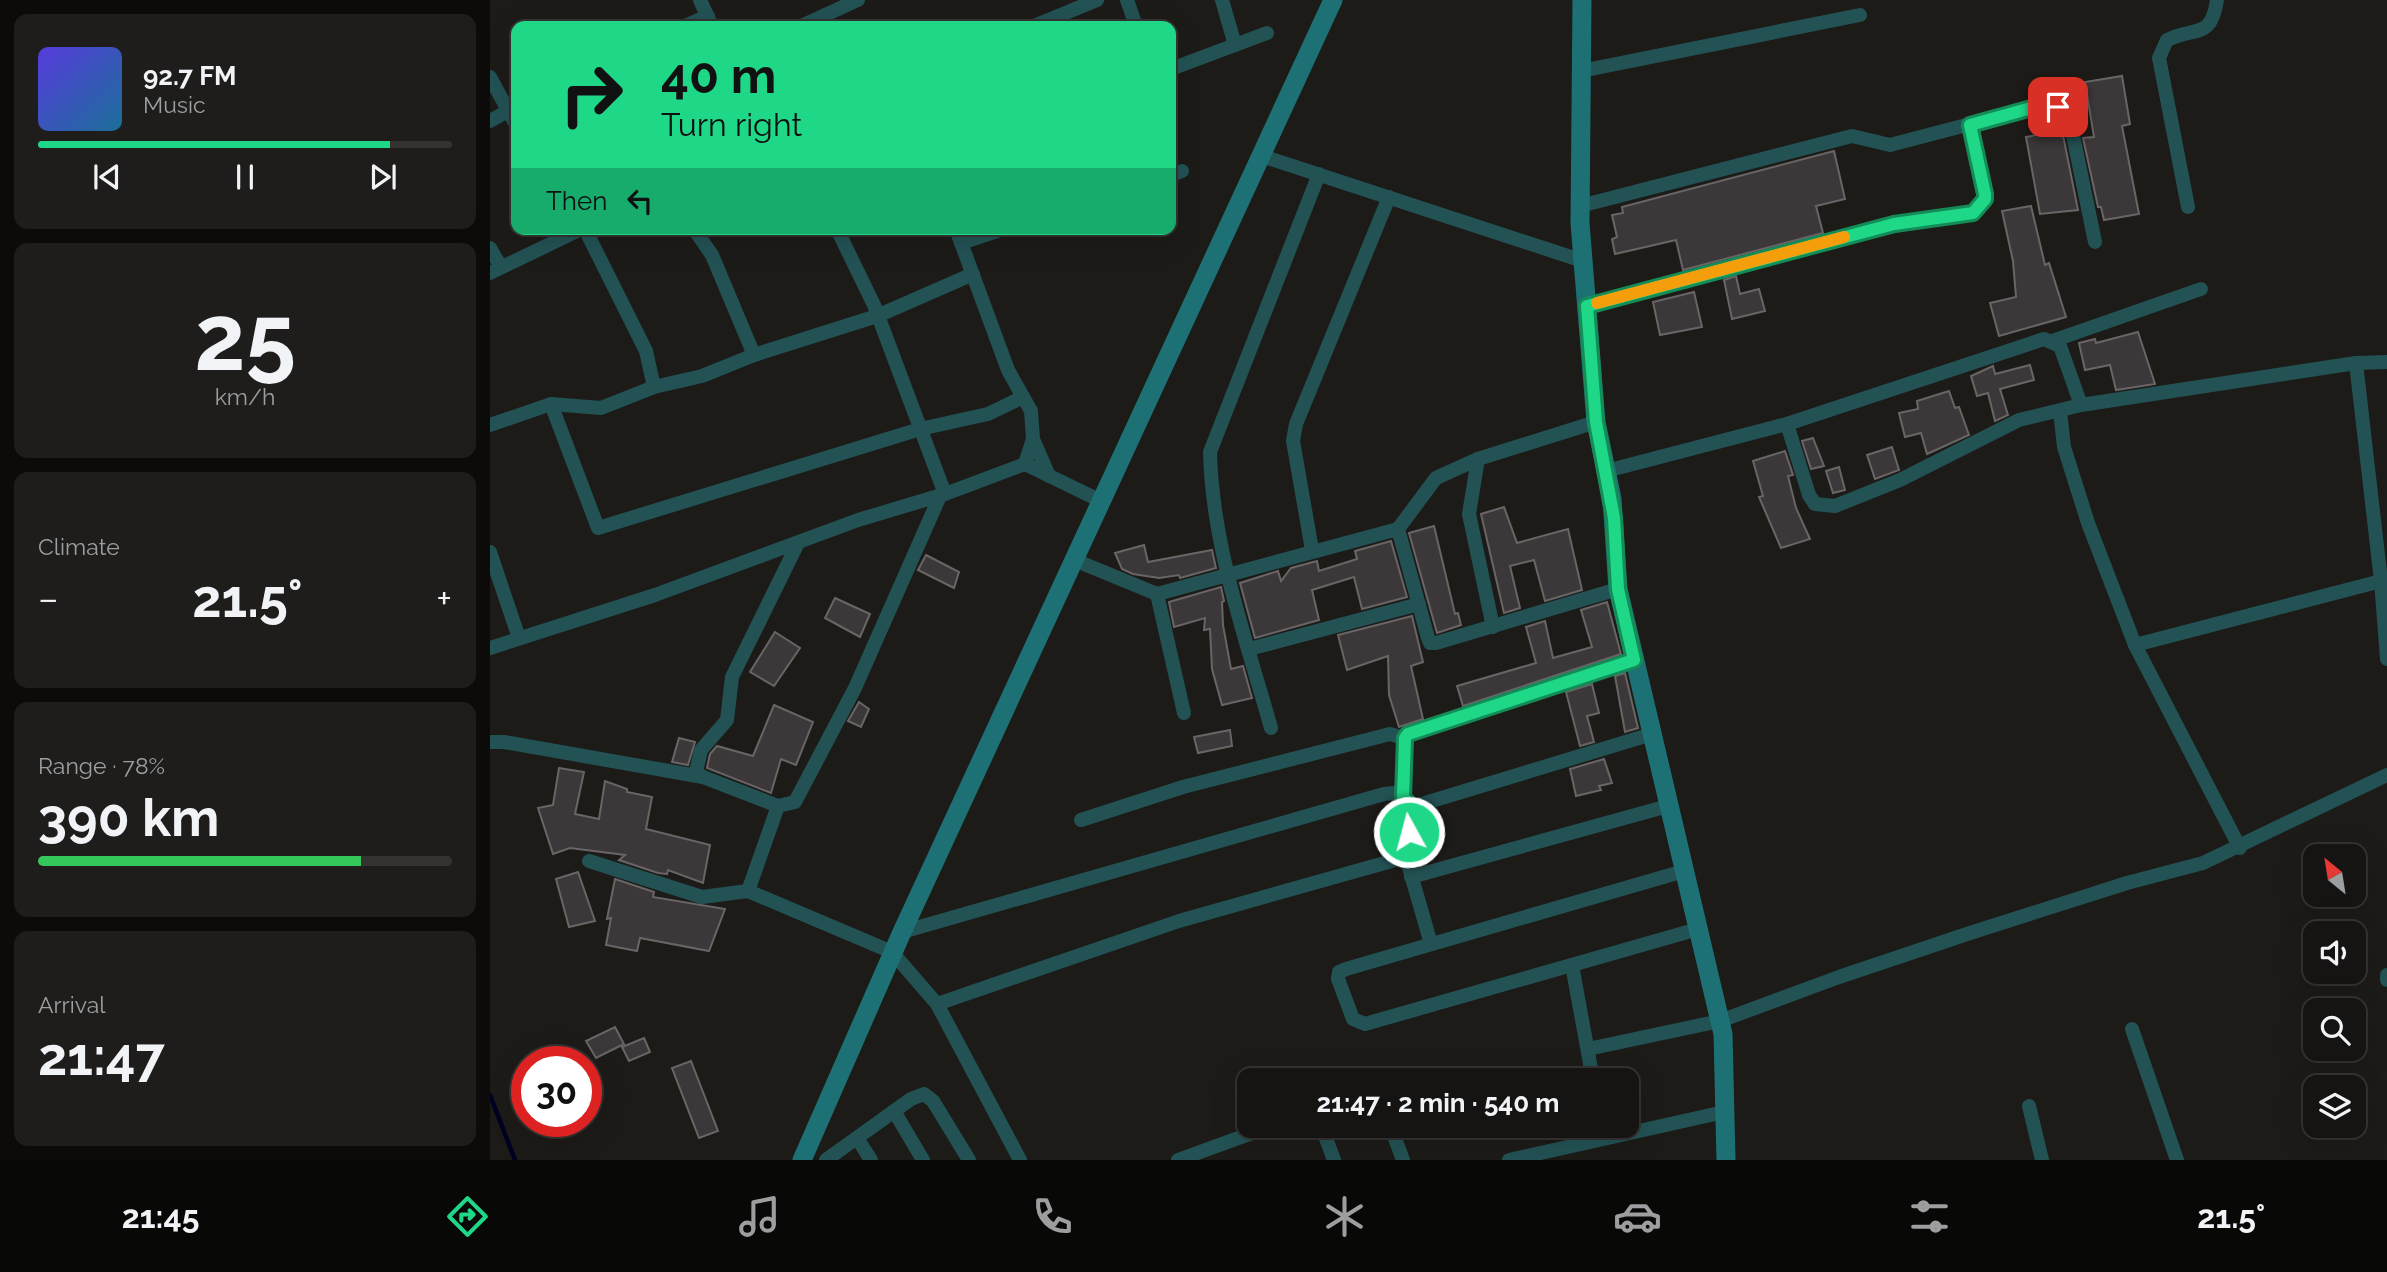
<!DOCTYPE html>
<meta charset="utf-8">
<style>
:root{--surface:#151412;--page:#1e1d1b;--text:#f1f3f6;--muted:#9d9e9f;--line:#343332;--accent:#1ed888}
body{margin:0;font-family:Raleway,sans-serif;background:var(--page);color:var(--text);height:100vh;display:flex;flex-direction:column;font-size:26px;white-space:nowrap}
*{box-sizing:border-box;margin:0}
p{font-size:23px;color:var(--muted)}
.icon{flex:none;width:38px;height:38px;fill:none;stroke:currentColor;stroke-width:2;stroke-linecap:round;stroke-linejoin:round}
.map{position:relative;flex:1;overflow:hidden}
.drawer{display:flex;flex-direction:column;gap:14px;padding:14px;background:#0c0b0a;width:490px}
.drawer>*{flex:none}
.hud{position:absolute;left:21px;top:21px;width:665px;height:214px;border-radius:14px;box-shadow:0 7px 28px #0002,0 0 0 2px var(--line);background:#1ed888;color:#111;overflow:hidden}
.needle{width:46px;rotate:330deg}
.controls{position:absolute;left:1813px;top:844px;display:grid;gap:14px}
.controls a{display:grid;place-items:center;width:63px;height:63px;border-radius:14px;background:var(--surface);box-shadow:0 7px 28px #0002,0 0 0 2px var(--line);font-size:35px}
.speed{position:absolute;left:21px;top:1046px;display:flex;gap:14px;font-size:35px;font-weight:700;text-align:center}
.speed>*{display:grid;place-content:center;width:91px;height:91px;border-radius:50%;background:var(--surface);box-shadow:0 7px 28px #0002,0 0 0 2px var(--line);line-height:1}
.speed .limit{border:10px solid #d22;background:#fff;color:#111}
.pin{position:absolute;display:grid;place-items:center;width:60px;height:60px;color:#fff;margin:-30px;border-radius:14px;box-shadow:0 4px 10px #0006}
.me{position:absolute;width:77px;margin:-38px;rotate:353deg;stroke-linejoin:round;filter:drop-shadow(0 0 5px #0008)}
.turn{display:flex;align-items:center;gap:24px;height:147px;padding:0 35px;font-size:32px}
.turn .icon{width:91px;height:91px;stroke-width:2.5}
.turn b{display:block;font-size:49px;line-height:60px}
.then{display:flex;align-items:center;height:66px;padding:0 35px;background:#0003;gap:14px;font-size:26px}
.big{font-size:52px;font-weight:700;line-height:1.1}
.drawer .card{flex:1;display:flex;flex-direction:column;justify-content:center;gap:10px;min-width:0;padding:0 24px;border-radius:14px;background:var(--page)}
.drawer .dial{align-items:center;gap:0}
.dial b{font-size:91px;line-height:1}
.song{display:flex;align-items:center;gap:21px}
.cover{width:84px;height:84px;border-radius:10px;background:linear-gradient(135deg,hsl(250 70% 55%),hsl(200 70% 35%))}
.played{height:7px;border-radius:4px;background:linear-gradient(90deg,var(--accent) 85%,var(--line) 85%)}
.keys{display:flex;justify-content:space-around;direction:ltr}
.heat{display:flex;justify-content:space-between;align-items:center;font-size:38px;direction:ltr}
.charge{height:10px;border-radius:5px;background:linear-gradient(90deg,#34c759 78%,var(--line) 0)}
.trip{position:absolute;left:747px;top:1068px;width:402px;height:70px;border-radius:14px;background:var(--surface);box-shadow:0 7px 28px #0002,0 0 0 2px var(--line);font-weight:700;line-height:70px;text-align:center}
.dock{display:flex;height:112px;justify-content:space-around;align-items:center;background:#080807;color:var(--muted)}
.dock .icon{width:49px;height:49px}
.dock .active{color:var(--accent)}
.dock b{font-size:32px;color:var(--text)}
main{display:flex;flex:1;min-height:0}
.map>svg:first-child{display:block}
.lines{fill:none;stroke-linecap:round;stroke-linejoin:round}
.stream{stroke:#002;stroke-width:4.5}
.building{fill:#3c3839;stroke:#696566;stroke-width:2}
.street{stroke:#235254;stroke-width:14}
.secondary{stroke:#1d7174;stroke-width:19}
.route-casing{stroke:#148c58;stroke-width:18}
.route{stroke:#1ed888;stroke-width:12}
.slow{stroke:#f59e0b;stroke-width:12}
</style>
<main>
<section class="drawer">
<div class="card">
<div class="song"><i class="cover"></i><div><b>92.7 FM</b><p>Music</p></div></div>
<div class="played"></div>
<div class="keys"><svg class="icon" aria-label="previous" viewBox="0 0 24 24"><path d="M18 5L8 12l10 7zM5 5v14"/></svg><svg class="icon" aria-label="pause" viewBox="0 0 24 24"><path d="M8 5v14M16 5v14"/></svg><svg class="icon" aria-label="next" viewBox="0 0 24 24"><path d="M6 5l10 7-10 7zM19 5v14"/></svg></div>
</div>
<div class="card dial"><b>25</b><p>km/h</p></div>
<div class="card"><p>Climate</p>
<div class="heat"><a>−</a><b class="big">21.5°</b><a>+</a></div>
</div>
<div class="card"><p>Range · 78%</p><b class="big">390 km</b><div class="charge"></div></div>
<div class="card"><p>Arrival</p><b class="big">21:47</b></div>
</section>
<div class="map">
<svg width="1897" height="1160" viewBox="0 0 1897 1160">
<rect width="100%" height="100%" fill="#1c1b18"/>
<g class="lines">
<path class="stream" d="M 0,1095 L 25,1160"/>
</g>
<g class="building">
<path d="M 1632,76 L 1640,124 L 1632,126 L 1649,214 L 1614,220 L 1611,207 L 1608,207 L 1593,138 L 1604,137 L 1595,82 Z"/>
<path d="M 1572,130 L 1588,210 L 1550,214 L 1536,137 Z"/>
<path d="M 1344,151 L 1355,199 L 1326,206 L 1333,233 L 1193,270 L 1186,240 L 1125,254 L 1122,239 L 1127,237 L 1122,215 L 1133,213 L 1132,207 Z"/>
<path d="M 1541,206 L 1555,265 L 1559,263 L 1576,317 L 1509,336 L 1500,303 L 1526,297 L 1523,261 L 1512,211 Z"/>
<path d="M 1246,276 L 1250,294 L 1269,289 L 1275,311 L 1242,319 L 1234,280 Z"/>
<path d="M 1204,292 L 1212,327 L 1170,335 L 1163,302 Z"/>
<path d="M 1648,332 L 1665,384 L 1626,390 L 1620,365 L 1595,370 L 1589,343 L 1605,339 L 1606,343 Z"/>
<path d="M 1540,365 L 1544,380 L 1510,389 L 1518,415 L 1505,421 L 1498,393 L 1487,396 L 1481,376 L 1503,366 L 1505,374 Z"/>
<path d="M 1459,391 L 1465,408 L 1469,407 L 1479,435 L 1437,454 L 1431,433 L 1415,437 L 1409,413 L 1428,409 L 1427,401 Z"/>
<path d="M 1323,438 L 1334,466 L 1321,469 L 1312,441 Z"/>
<path d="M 1402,447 L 1409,470 L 1385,479 L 1377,455 Z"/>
<path d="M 1295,451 L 1303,475 L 1298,476 L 1306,508 L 1320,539 L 1291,548 L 1269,497 L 1273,496 L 1263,461 Z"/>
<path d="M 1349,467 L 1355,490 L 1343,493 L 1336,471 Z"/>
<path d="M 1014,507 L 1027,543 L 1078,529 L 1092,590 L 1055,601 L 1044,560 L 1020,566 L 1030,608 L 1014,613 L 991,514 Z"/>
<path d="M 944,526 L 965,614 L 968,613 L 971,625 L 947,633 L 919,533 Z"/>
<path d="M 901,541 L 917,597 L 872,609 L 864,577 L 822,590 L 829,620 L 765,638 L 750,583 L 788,571 L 791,581 L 801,568 L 827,561 L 829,571 L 867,559 L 865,551 Z"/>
<path d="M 654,545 L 658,562 L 722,550 L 726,568 L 690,578 L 689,575 L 669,578 L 643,574 L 632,569 L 625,553 Z"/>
<path d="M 436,555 L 469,572 L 464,588 L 428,570 Z"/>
<path d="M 731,587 L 734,601 L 732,602 L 733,625 L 741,669 L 753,666 L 762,698 L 732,705 L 722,669 L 720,629 L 714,630 L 715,618 L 684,627 L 679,602 Z"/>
<path d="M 345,598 L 380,614 L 370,637 L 335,618 Z"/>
<path d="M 1117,602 L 1131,654 L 973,706 L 967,686 L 1046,663 L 1036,627 L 1055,621 L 1063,658 L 1102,647 L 1091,610 Z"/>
<path d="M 922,616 L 933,662 L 921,666 L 933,719 L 909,727 L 899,695 L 898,656 L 857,670 L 848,635 Z"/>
<path d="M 285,632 L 310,648 L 284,686 L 260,672 Z"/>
<path d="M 1135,673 L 1148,728 L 1135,732 L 1125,676 Z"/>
<path d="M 1102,684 L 1109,713 L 1097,716 L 1104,742 L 1090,746 L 1076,692 Z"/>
<path d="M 369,702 L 379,709 L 371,727 L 358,721 Z"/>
<path d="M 284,705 L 323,722 L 306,765 L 291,759 L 281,793 L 217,768 L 220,754 L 227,746 L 263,756 Z"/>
<path d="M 740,730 L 742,746 L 708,753 L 704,737 Z"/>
<path d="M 189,738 L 205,742 L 198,765 L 182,762 Z"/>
<path d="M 1114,759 L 1122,783 L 1109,786 L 1111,790 L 1086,796 L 1080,769 Z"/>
<path d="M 69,768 L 94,772 L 85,814 L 109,819 L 115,781 L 137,789 L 137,792 L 162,797 L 156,829 L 220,845 L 213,883 L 178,870 L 177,874 L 168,873 L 129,860 L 135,855 L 80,848 L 63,854 L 48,808 L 63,805 Z"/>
<path d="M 88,872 L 105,921 L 79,927 L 66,879 Z"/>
<path d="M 125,879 L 164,892 L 163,897 L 235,909 L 219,951 L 150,938 L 147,951 L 116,945 L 121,918 L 117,919 Z"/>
<path d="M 125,1027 L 134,1044 L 106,1058 L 96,1041 Z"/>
<path d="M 154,1038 L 160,1052 L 139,1061 L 132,1047 Z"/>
<path d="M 201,1061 L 228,1131 L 209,1138 L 182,1068 Z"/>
</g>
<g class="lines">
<g class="street">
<path d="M 210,0 L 222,26"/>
<path d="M 637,0 L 646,26"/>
<path d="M 732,0 L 745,45"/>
<path d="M 195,26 L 218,16"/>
<path d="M 311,26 L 368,0"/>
<path d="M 544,26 L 607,0"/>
<path d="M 681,69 L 777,33"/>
<path d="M 1091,71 L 1370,15"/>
<path d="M 0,77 L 26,125"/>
<path d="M 0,121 L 25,107"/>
<path d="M 772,156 L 1093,261"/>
<path d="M 681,175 L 692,171"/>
<path d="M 1090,206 L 1362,136 L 1400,145 L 1556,104 L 1568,107 L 1580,121 L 1605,242"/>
<path d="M 1698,207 L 1669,58 L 1677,40 C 1706,26 1721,40 1727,0"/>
<path d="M 95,229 L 156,351 L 164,387"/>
<path d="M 204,229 L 222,255 L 264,355"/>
<path d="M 347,229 L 384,305 L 455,494"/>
<path d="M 466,229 L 518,370 L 541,411 L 543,439 L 535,464"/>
<path d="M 471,243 L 513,229"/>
<path d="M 0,248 L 11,267"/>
<path d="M 0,273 L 91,229"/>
<path d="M 1097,306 L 1386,229 L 1483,213 L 1495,199 L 1495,194 L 1480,125"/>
<path d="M 1562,341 L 1711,289"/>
<path d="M 1866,363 L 1891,581 L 1897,659"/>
<path d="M 61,404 L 108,528 L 430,429 L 498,414 L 533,397"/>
<path d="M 1570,411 L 1574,447 L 1598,523 L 1645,645 L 1750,848"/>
<path d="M 1297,424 L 1319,495 L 1325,504 L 1345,506 L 1410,480 L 1529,420 L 1591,405 L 1866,363 L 1897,362"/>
<path d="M 0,425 L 61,404 L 111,408 L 164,387 L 212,376 L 264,355 L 387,316 L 483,274"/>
<path d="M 543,439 L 559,476"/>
<path d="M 1116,471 L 1297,424 L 1554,339 L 1570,346 L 1591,405"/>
<path d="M 908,529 L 946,478 L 988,459"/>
<path d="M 822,550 L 803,441 L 806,424 L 899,197"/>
<path d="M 0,552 L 29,638"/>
<path d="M 582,559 L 667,594 L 908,529 L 938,638 L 940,643 L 946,643 L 1128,589"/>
<path d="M 667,594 L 694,713"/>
<path d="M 1003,627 L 979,514 L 988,459 L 1106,422"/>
<path d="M 1645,645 L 1891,581"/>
<path d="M 0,648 L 165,595 L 368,520 L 455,494 L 535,464 L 609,500"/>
<path d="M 759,649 L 929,604"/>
<path d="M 781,728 C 756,639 722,545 720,452 L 829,174"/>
<path d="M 0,742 L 14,742 L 213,777 L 288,806 L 305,802 L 365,688 L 450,496"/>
<path d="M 213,777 L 206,772 L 211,750 L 237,720 L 242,677 L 308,543"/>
<path d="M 913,797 L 914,738 L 918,734 L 1144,660"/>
<path d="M 591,820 L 693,787 L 900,734 L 914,738"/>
<path d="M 99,861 L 212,897 L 258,891 L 288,806"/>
<path d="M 1194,871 L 856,969 L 849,972 L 848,979 L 863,1019 L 875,1024 L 1208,929"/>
<path d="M 921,877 L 1178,806"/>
<path d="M 258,891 L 402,952 L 447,1004 L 530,1160"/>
<path d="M 412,932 L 894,794 L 904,793 L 922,807"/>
<path d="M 941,944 L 916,857 L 922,807 L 1162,734"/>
<path d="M 1082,965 L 1103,1080"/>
<path d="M 1897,975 L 1897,980"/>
<path d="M 447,1004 L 689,921 L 916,857"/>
<path d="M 1642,1029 L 1687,1160"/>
<path d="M 1098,1049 L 1230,1021 L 1349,977 L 1480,933 L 1637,883 L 1713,863 L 1897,775"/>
<path d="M 965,1080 L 975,1077"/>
<path d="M 1539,1106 L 1552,1160"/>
<path d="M 404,1111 L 433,1160"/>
<path d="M 831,1125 L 844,1160"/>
<path d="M 900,1125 L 913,1160"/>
<path d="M 367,1138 L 381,1160"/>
<path d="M 336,1160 L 421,1099 L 434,1094 L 443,1101 L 479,1160"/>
<path d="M 688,1160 L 784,1125"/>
<path d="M 1019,1160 L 1234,1112"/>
</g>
<g class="secondary">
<path d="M 1092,0 L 1090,223 L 1106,422 L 1122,499 L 1128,589 L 1233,1034 L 1236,1160"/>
<path d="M 312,1160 L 412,932 L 843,0"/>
</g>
</g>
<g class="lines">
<defs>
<path id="route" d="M 919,832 L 922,807 L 913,797 L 915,738 L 918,734 L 1144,660 L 1128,589 L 1124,518 L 1106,422 L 1097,306 L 1404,224 L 1483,213 L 1495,199 L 1495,194 L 1480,125 L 1556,104 L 1568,107"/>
</defs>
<use href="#route" class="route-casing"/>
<use href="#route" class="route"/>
<path class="slow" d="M 1107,303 L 1354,237"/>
</g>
</svg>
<div class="controls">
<a><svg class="needle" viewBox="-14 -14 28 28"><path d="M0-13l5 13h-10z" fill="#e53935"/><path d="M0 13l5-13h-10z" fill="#9d9e9f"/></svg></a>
<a><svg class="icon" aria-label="sound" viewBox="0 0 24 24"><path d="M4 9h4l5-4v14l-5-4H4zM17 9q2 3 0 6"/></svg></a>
<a><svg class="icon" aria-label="search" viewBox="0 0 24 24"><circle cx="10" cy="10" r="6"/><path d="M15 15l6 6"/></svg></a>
<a><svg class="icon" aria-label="layers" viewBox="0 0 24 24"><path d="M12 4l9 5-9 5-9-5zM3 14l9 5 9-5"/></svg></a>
</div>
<div class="speed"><div class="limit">30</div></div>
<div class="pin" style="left:1568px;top:107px;background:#d93025"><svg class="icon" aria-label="arrive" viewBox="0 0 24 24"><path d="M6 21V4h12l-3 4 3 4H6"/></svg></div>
<svg class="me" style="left:919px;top:832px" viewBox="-20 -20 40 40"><circle r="17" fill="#1ed888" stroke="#fff" stroke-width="3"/><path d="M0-11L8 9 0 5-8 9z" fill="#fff"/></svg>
<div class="trip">21:47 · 2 min · 540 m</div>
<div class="hud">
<div class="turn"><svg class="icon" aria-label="right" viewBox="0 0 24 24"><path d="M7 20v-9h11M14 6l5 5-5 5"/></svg><div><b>40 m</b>Turn right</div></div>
<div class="then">Then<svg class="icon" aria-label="left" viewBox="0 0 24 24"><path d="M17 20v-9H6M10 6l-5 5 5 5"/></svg></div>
</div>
</div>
</main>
<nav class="dock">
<b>21:45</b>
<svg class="icon active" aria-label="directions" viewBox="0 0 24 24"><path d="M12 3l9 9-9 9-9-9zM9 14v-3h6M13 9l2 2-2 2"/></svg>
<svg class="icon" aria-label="music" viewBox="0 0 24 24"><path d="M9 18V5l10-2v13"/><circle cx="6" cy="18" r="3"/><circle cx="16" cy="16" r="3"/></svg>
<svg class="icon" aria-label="phone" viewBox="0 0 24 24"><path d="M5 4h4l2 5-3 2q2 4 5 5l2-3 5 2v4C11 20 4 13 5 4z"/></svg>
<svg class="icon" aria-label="climate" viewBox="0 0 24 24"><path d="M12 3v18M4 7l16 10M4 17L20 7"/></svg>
<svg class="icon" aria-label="car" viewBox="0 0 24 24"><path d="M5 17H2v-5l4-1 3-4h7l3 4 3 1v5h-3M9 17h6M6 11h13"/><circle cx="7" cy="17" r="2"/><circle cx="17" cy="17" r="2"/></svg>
<svg class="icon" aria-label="filters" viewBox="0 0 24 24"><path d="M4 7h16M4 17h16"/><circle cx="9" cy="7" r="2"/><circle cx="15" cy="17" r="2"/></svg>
<b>21.5°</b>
</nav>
